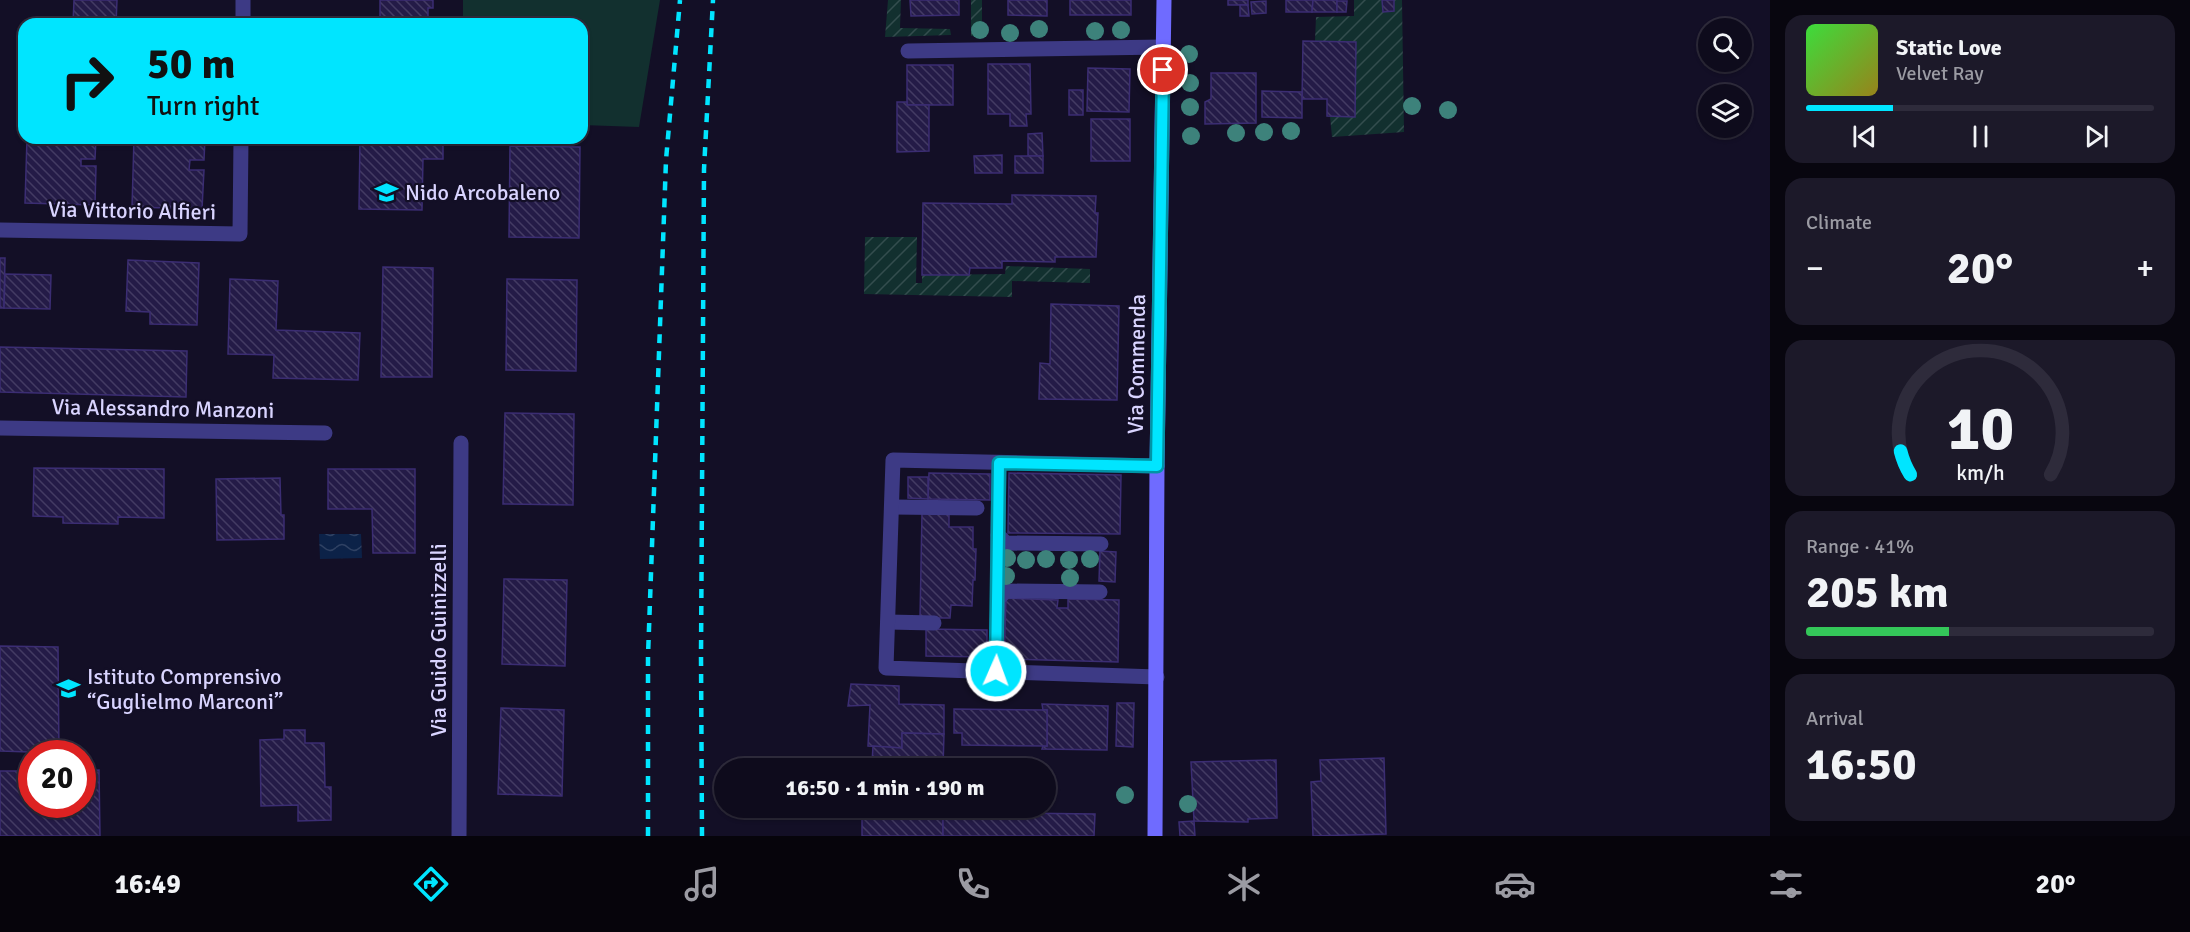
<!DOCTYPE html>
<meta charset="utf-8">
<style>
:root{--surface:#0e0b1c;--page:#1c1929;--text:#f1f3f6;--muted:#9b9ba3;--line:#2e2b3b;--accent:#00e5ff}
body{margin:0;font-family:Signika,sans-serif;background:var(--page);color:var(--text);height:100vh;display:flex;flex-direction:column;font-size:22px;white-space:nowrap}
*{box-sizing:border-box;margin:0}
p{font-size:20px;color:var(--muted)}
.icon{flex:none;width:33px;height:33px;fill:none;stroke:currentColor;stroke-width:2;stroke-linecap:round;stroke-linejoin:round}
.map{position:relative;flex:1;overflow:hidden}
.side{display:flex;flex-direction:column;gap:15px;padding:15px;background:#08060f;width:420px}
.side>*{flex:none}
.banner{position:absolute;left:18px;top:18px;width:570px;height:126px;border-radius:18px;box-shadow:0 2px 4px #0004,0 0 0 2px var(--line);background:#00e5ff;color:#111;overflow:hidden}
.fabs{position:absolute;left:1698px;top:18px;display:grid;gap:12px}
.fabs a{display:grid;place-items:center;width:54px;height:54px;border-radius:50%;background:var(--surface);box-shadow:0 2px 4px #0004,0 0 0 2px var(--line);font-size:30px}
.speed{position:absolute;left:18px;top:740px;display:flex;gap:12px;font-size:30px;font-weight:700;text-align:center}
.speed>*{display:grid;place-content:center;width:78px;height:78px;border-radius:50%;background:var(--surface);box-shadow:0 2px 4px #0004,0 0 0 2px var(--line);line-height:1}
.speed .limit{border:9px solid #d22;background:#fff;color:#111}
.pin{position:absolute;display:grid;place-items:center;width:51px;height:51px;color:#fff;margin:-26px;border:3px solid #fff;border-radius:50%;box-shadow:0 2px 6px #0007}
.me{position:absolute;width:66px;margin:-33px;rotate:2deg;stroke-linejoin:round;filter:drop-shadow(0 0 4px #0008)}
.turn{display:flex;align-items:center;gap:21px;height:126px;padding:0 30px;font-size:27px}
.turn .icon{width:78px;height:78px;stroke-width:2.5}
.turn b{display:block;font-size:42px;line-height:51px}
.big{font-size:45px;font-weight:800;line-height:1.1}
.side .widget{flex:1;display:flex;flex-direction:column;justify-content:center;gap:9px;min-width:0;padding:0 21px;border-radius:18px;background:var(--page)}
.side .dial{align-items:center;gap:0}
.dial svg{height:156px;overflow:visible;fill:none;stroke:var(--line);stroke-width:7;stroke-linecap:round;text-anchor:middle}
.dial text{fill:var(--text);stroke:none}
.song{display:flex;align-items:center;gap:18px}
.cover{width:72px;height:72px;border-radius:9px;background:linear-gradient(135deg,hsl(120 70% 55%),hsl(50 70% 35%))}
.played{height:6px;border-radius:3px;background:linear-gradient(90deg,var(--accent) 25%,var(--line) 25%)}
.keys{display:flex;justify-content:space-around;direction:ltr}
.heat{display:flex;justify-content:space-between;align-items:center;font-size:33px;direction:ltr}
.charge{height:9px;border-radius:4px;background:linear-gradient(90deg,#34c759 41%,var(--line) 0)}
.trip{position:absolute;left:714px;top:758px;width:342px;height:60px;border-radius:30px;background:var(--surface);box-shadow:0 2px 4px #0004,0 0 0 2px var(--line);font-weight:800;line-height:60px;text-align:center}
.tab-bar{display:flex;height:96px;justify-content:space-around;align-items:center;background:#06040b;color:var(--muted)}
.tab-bar .icon{width:42px;height:42px}
.tab-bar .selected{color:var(--accent)}
.tab-bar b{font-size:27px;color:var(--text)}
main{display:flex;flex:1;min-height:0}
.map>svg:first-child{display:block}
.green{fill:#12302f}
.garden{fill:url(#garden-furrows)}
.water{fill:url(#water-waves)}
.building{fill:url(#building-back-hatch);stroke:#3b2d73;stroke-width:1.5}
.lines{fill:none;stroke-linecap:round;stroke-linejoin:round}
.lane{stroke:#3d3a85;stroke-width:15}
.street{stroke:#3d3a85;stroke-width:15}
.secondary{stroke:#6f6bff;stroke-width:15}
.rail{stroke:#00e5ff;stroke-width:4.5;stroke-dasharray:9 8;stroke-linecap:butt}
.tree{fill:#3d827b}
.route-casing{stroke:#0095a6;stroke-width:15}
.route{stroke:#00e5ff;stroke-width:10}
.labels{text-anchor:middle;stroke-width:4.5;stroke-linejoin:round;paint-order:stroke}
.poi-label{font-size:22px;fill:#d9d4ff;stroke:#130f26;text-anchor:start}
.street-label{font-size:22px;fill:#d9d4ff;stroke:#130f26}
</style>
<main>
<div class="map">
<svg width="1770" height="836" viewBox="0 0 1770 836">
<defs>
<pattern id="garden-furrows" width="10" height="10" patternUnits="userSpaceOnUse" patternTransform="scale(1.5)"><rect width="10" height="10" fill="#12302f"/><path d="M-1 1l2-2M0 10L10 0M9 11l2-2" fill="none" stroke="#344d4e"/></pattern>
<pattern id="water-waves" width="16" height="10" patternUnits="userSpaceOnUse" patternTransform="scale(1.5)"><rect width="16" height="10" fill="#0c2248"/><path d="M0 5q4-4 8 0t8 0" fill="none" stroke="#2f4163"/></pattern>
<pattern id="building-back-hatch" width="6" height="6" patternUnits="userSpaceOnUse" patternTransform="scale(1.5)"><rect width="6" height="6" fill="#241b47"/><path d="M-1 5l2 2M0 0l6 6M5-1l2 2" fill="none" stroke="#433b63"/></pattern>
</defs>
<rect width="100%" height="100%" fill="#130f26"/>
<path class="green" d="M 463,0 L 660,0 L 639,127 L 582,125 L 582,24 L 463,24 Z"/>
<g class="garden">
<path d="M 888,0 L 901,0 L 900,28 L 950,29 L 951,35 L 885,37 Z"/>
<rect x="971" y="0" width="11" height="36"/>
<path d="M 1354,0 L 1402,0 L 1404,132 L 1332,137 L 1330,116 L 1354,117 L 1315,41 L 1316,17 L 1354,16 Z"/>
<path d="M 865,237 L 917,237 L 916,283 L 922,283 L 922,275 L 1005,274 L 1006,266 L 1090,269 L 1090,283 L 1012,281 L 1012,297 L 864,294 Z"/>
</g>
<path class="water" d="M 319,534 L 361,534 L 362,558 L 320,559 Z"/>
<g class="building">
<path d="M 74,0 L 117,0 L 116,24 L 73,24 Z"/>
<path d="M 380,0 L 433,0 L 433,8 L 428,8 L 428,24 L 380,24 Z"/>
<path d="M 910,0 L 959,0 L 959,15 L 911,16 Z"/>
<path d="M 1008,0 L 1047,0 L 1047,16 L 1008,15 Z"/>
<rect x="1070" y="0" width="61" height="15"/>
<rect x="1228" y="0" width="20" height="5"/>
<path d="M 1286,0 L 1313,0 L 1312,12 L 1286,12 Z"/>
<path d="M 1313,0 L 1337,0 L 1337,12 L 1312,12 Z"/>
<path d="M 1382,0 L 1394,0 L 1394,11 L 1383,12 Z"/>
<path d="M 1266,1 L 1266,13 L 1252,14 L 1251,2 Z"/>
<path d="M 1337,1 L 1347,1 L 1346,12 L 1337,12 Z"/>
<path d="M 1240,5 L 1248,5 L 1249,16 L 1240,16 Z"/>
<path d="M 1303,41 L 1356,42 L 1355,117 L 1327,116 L 1327,99 L 1302,99 Z"/>
<path d="M 988,64 L 1030,64 L 1031,114 L 1026,114 L 1027,126 L 1010,126 L 1010,114 L 988,114 Z"/>
<rect x="907" y="65" width="46" height="40"/>
<path d="M 1088,68 L 1130,69 L 1129,112 L 1087,111 Z"/>
<path d="M 1211,73 L 1256,73 L 1256,123 L 1205,124 L 1205,102 L 1211,99 Z"/>
<rect x="1069" y="90" width="14" height="25"/>
<path d="M 1262,91 L 1302,92 L 1302,118 L 1262,117 Z"/>
<path d="M 897,102 L 907,102 L 907,105 L 929,105 L 929,151 L 897,152 Z"/>
<rect x="1091" y="119" width="39" height="42"/>
<path d="M 1042,133 L 1043,156 L 1028,156 L 1028,134 Z"/>
<path d="M 27,138 L 96,138 L 95,159 L 81,159 L 81,166 L 96,166 L 95,205 L 25,203 Z"/>
<path d="M 134,138 L 205,138 L 204,160 L 190,160 L 189,170 L 204,170 L 202,209 L 132,207 Z"/>
<path d="M 360,138 L 443,138 L 443,159 L 423,159 L 422,210 L 359,209 Z"/>
<path d="M 510,146 L 580,147 L 579,238 L 509,237 Z"/>
<path d="M 1002,155 L 1002,173 L 975,173 L 974,156 Z"/>
<rect x="1015" y="156" width="28" height="17"/>
<path d="M 1012,195 L 1096,196 L 1095,213 L 1098,213 L 1096,257 L 1055,257 L 1055,262 L 1002,261 L 1002,268 L 970,268 L 969,275 L 922,275 L 923,203 L 1012,204 Z"/>
<path d="M 0,258 L 5,258 L 4,308 L 0,308 Z"/>
<path d="M 128,260 L 199,263 L 197,325 L 150,324 L 150,312 L 126,311 Z"/>
<path d="M 383,267 L 433,268 L 432,377 L 381,377 Z"/>
<path d="M 5,274 L 51,275 L 50,309 L 4,308 Z"/>
<path d="M 230,279 L 278,281 L 276,330 L 360,333 L 358,380 L 273,378 L 274,355 L 228,354 Z"/>
<path d="M 507,279 L 577,280 L 576,371 L 506,370 Z"/>
<path d="M 1051,304 L 1119,306 L 1117,400 L 1039,399 L 1040,363 L 1050,364 Z"/>
<path d="M 0,347 L 187,351 L 186,397 L 0,392 Z"/>
<path d="M 505,413 L 574,414 L 573,505 L 503,504 Z"/>
<path d="M 34,468 L 164,469 L 164,518 L 118,517 L 118,524 L 63,523 L 63,517 L 33,516 Z"/>
<path d="M 328,469 L 415,469 L 415,553 L 373,553 L 372,509 L 328,509 Z"/>
<path d="M 929,473 L 990,474 L 990,500 L 928,499 Z"/>
<path d="M 1009,473 L 1121,475 L 1120,534 L 1008,533 Z"/>
<path d="M 908,477 L 928,477 L 928,499 L 908,498 Z"/>
<path d="M 280,478 L 281,515 L 284,515 L 284,539 L 217,540 L 216,479 Z"/>
<path d="M 922,513 L 949,513 L 949,527 L 973,527 L 973,549 L 976,549 L 975,580 L 973,580 L 972,606 L 951,605 L 950,618 L 920,618 Z"/>
<path d="M 1100,551 L 1116,552 L 1115,582 L 1099,581 Z"/>
<path d="M 504,579 L 567,580 L 565,666 L 502,664 Z"/>
<path d="M 1006,598 L 1058,600 L 1057,608 L 1068,608 L 1068,599 L 1119,600 L 1118,662 L 1004,659 Z"/>
<path d="M 926,629 L 987,630 L 987,657 L 926,656 Z"/>
<path d="M 0,646 L 58,647 L 59,753 L 0,751 Z"/>
<path d="M 851,684 L 899,686 L 899,704 L 944,705 L 944,734 L 902,733 L 902,748 L 868,746 L 870,705 L 848,706 Z"/>
<path d="M 1117,703 L 1134,703 L 1133,747 L 1116,746 Z"/>
<path d="M 1042,704 L 1108,706 L 1107,750 L 1042,749 L 1043,746 L 1047,746 L 1047,710 L 1043,710 Z"/>
<path d="M 501,708 L 564,710 L 562,796 L 498,794 Z"/>
<path d="M 954,709 L 1047,710 L 1047,746 L 962,745 L 962,733 L 954,733 Z"/>
<path d="M 284,730 L 305,730 L 305,743 L 324,743 L 325,787 L 331,787 L 331,820 L 298,821 L 298,805 L 261,806 L 260,740 L 284,739 Z"/>
<path d="M 902,733 L 944,734 L 943,768 L 858,768 L 858,763 L 872,763 L 873,746 L 902,748 Z"/>
<path d="M 1384,758 L 1386,834 L 1313,836 L 1311,782 L 1321,781 L 1320,760 Z"/>
<path d="M 1276,760 L 1277,818 L 1248,819 L 1248,822 L 1194,821 L 1191,762 Z"/>
<path d="M 99,770 L 100,836 L 0,836 L 0,771 L 32,771 L 32,804 L 82,804 L 82,771 Z"/>
<rect x="862" y="807" width="81" height="29"/>
<path d="M 943,812 L 1095,814 L 1094,836 L 943,836 Z"/>
<path d="M 1194,821 L 1195,836 L 1180,836 L 1179,822 Z"/>
</g>
<g class="lines">
<g class="lane">
<path d="M 908,51 L 1163,47"/>
<path d="M 999,463 L 998,535 L 1006,543 L 1101,544"/>
<path d="M 892,507 L 977,508"/>
<path d="M 998,599 L 998,535"/>
<path d="M 888,622 L 934,623"/>
<path d="M 995,671 L 998,599 L 1006,591 L 1100,592"/>
<path d="M 1157,677 L 886,668 L 893,460 L 1157,466"/>
</g>
<g class="street">
<path d="M 243,24 L 243,0"/>
<path d="M 0,230 L 240,234 L 241,138"/>
<path d="M 0,428 L 325,433"/>
<path d="M 459,836 L 461,443"/>
</g>
<path class="secondary" d="M 1155,836 L 1157,466 L 1164,0"/>
<g class="rail">
<path d="M 648,836 L 648,656 L 666,160 L 680,0"/>
<path d="M 702,836 L 701,656 L 704,169 L 713,0"/>
</g>
</g>
<g class="tree">
<circle cx="1039" cy="29" r="9"/>
<circle cx="980" cy="30" r="9"/>
<circle cx="1121" cy="30" r="9"/>
<circle cx="1095" cy="31" r="9"/>
<circle cx="1010" cy="33" r="9"/>
<circle cx="1189" cy="54" r="9"/>
<circle cx="1190" cy="83" r="9"/>
<circle cx="1412" cy="106" r="9"/>
<circle cx="1190" cy="107" r="9"/>
<circle cx="1448" cy="110" r="9"/>
<circle cx="1291" cy="131" r="9"/>
<circle cx="1264" cy="132" r="9"/>
<circle cx="1236" cy="133" r="9"/>
<circle cx="1191" cy="136" r="9"/>
<circle cx="1007" cy="558" r="9"/>
<circle cx="1046" cy="559" r="9"/>
<circle cx="1090" cy="559" r="9"/>
<circle cx="1026" cy="560" r="9"/>
<circle cx="1069" cy="560" r="9"/>
<circle cx="1006" cy="576" r="9"/>
<circle cx="1070" cy="578" r="9"/>
<circle cx="1125" cy="795" r="9"/>
<circle cx="1188" cy="804" r="9"/>
</g>
<g class="lines">
<defs>
<path id="route" d="M 996,671 L 999,463 L 1157,466 L 1163,70"/>
</defs>
<use href="#route" class="route-casing"/>
<use href="#route" class="route"/>
</g>
<defs>
<symbol id="school-bare" viewBox="-9 -9 18 18"><path d="M0-5L7-2L0 1L-7-2ZM-4 1L0 2.5L4 1V4Q0 6-4 4Z" fill="#00e5ff" stroke="#130f26" stroke-width="2.5" paint-order="stroke"/></symbol>
</defs>
<g fill-rule="evenodd">
<use href="#school-bare" x="370" y="176" width="33" height="33"/>
<use href="#school-bare" x="52" y="672" width="33" height="33"/>
</g>
<g class="labels">
<g class="poi-label">
<text x="405" y="200">Nido Arcobaleno</text>
<text x="87" y="684">Istituto Comprensivo<tspan x="87" dy="25">“Guglielmo Marconi”</tspan></text>
</g>
<g class="street-label">
<text transform="translate(132 210) rotate(1)" y="8">Via Vittorio Alfieri</text>
<text transform="translate(1136 364) rotate(-89)" y="8">Via Commenda</text>
<text transform="translate(163 408) rotate(1)" y="8">Via Alessandro Manzoni</text>
<text transform="translate(438 640) rotate(-90)" y="8">Via Guido Guinizzelli</text>
</g>
</g>
</svg>
<div class="fabs">
<a><svg class="icon" aria-label="search" viewBox="0 0 24 24"><circle cx="10" cy="10" r="6"/><path d="M15 15l6 6"/></svg></a>
<a><svg class="icon" aria-label="layers" viewBox="0 0 24 24"><path d="M12 4l9 5-9 5-9-5zM3 14l9 5 9-5"/></svg></a>
</div>
<div class="speed"><div class="limit">20</div></div>
<div class="pin" style="left:1163px;top:70px;background:#d93025"><svg class="icon" aria-label="arrive" viewBox="0 0 24 24"><path d="M6 21V4h12l-3 4 3 4H6"/></svg></div>
<svg class="me" style="left:996px;top:671px" viewBox="-20 -20 40 40"><circle r="17" fill="#00e5ff" stroke="#fff" stroke-width="3"/><path d="M0-11L8 9 0 5-8 9z" fill="#fff"/></svg>
<div class="trip">16:50 · 1 min · 190 m</div>
<div class="banner">
<div class="turn"><svg class="icon" aria-label="right" viewBox="0 0 24 24"><path d="M7 20v-9h11M14 6l5 5-5 5"/></svg><div><b>50 m</b>Turn right</div></div>
</div>
</div>
<section class="side">
<div class="widget">
<div class="song"><i class="cover"></i><div><b>Static Love</b><p>Velvet Ray</p></div></div>
<div class="played"></div>
<div class="keys"><svg class="icon" aria-label="previous" viewBox="0 0 24 24"><path d="M18 5L8 12l10 7zM5 5v14"/></svg><svg class="icon" aria-label="pause" viewBox="0 0 24 24"><path d="M8 5v14M16 5v14"/></svg><svg class="icon" aria-label="next" viewBox="0 0 24 24"><path d="M6 5l10 7-10 7zM19 5v14"/></svg></div>
</div>
<div class="widget"><p>Climate</p>
<div class="heat"><a>−</a><b class="big">20°</b><a>+</a></div>
</div>
<div class="widget dial"><svg viewBox="0 0 100 80">
<path d="M14 69A42 42 0 1 1 86 69"/>
<path d="M14 69A42 42 0 0 1 9 57" stroke="#00e5ff"/>
<text x="50" y="56" font-size="32" font-weight="700">10</text>
<text x="50" y="72" font-size="11">km/h</text>
</svg></div>
<div class="widget"><p>Range · 41%</p><b class="big">205 km</b><div class="charge"></div></div>
<div class="widget"><p>Arrival</p><b class="big">16:50</b></div>
</section>
</main>
<nav class="tab-bar">
<b>16:49</b>
<svg class="icon selected" aria-label="directions" viewBox="0 0 24 24"><path d="M12 3l9 9-9 9-9-9zM9 14v-3h6M13 9l2 2-2 2"/></svg>
<svg class="icon" aria-label="music" viewBox="0 0 24 24"><path d="M9 18V5l10-2v13"/><circle cx="6" cy="18" r="3"/><circle cx="16" cy="16" r="3"/></svg>
<svg class="icon" aria-label="phone" viewBox="0 0 24 24"><path d="M5 4h4l2 5-3 2q2 4 5 5l2-3 5 2v4C11 20 4 13 5 4z"/></svg>
<svg class="icon" aria-label="climate" viewBox="0 0 24 24"><path d="M12 3v18M4 7l16 10M4 17L20 7"/></svg>
<svg class="icon" aria-label="car" viewBox="0 0 24 24"><path d="M5 17H2v-5l4-1 3-4h7l3 4 3 1v5h-3M9 17h6M6 11h13"/><circle cx="7" cy="17" r="2"/><circle cx="17" cy="17" r="2"/></svg>
<svg class="icon" aria-label="filters" viewBox="0 0 24 24"><path d="M4 7h16M4 17h16"/><circle cx="9" cy="7" r="2"/><circle cx="15" cy="17" r="2"/></svg>
<b>20°</b>
</nav>
